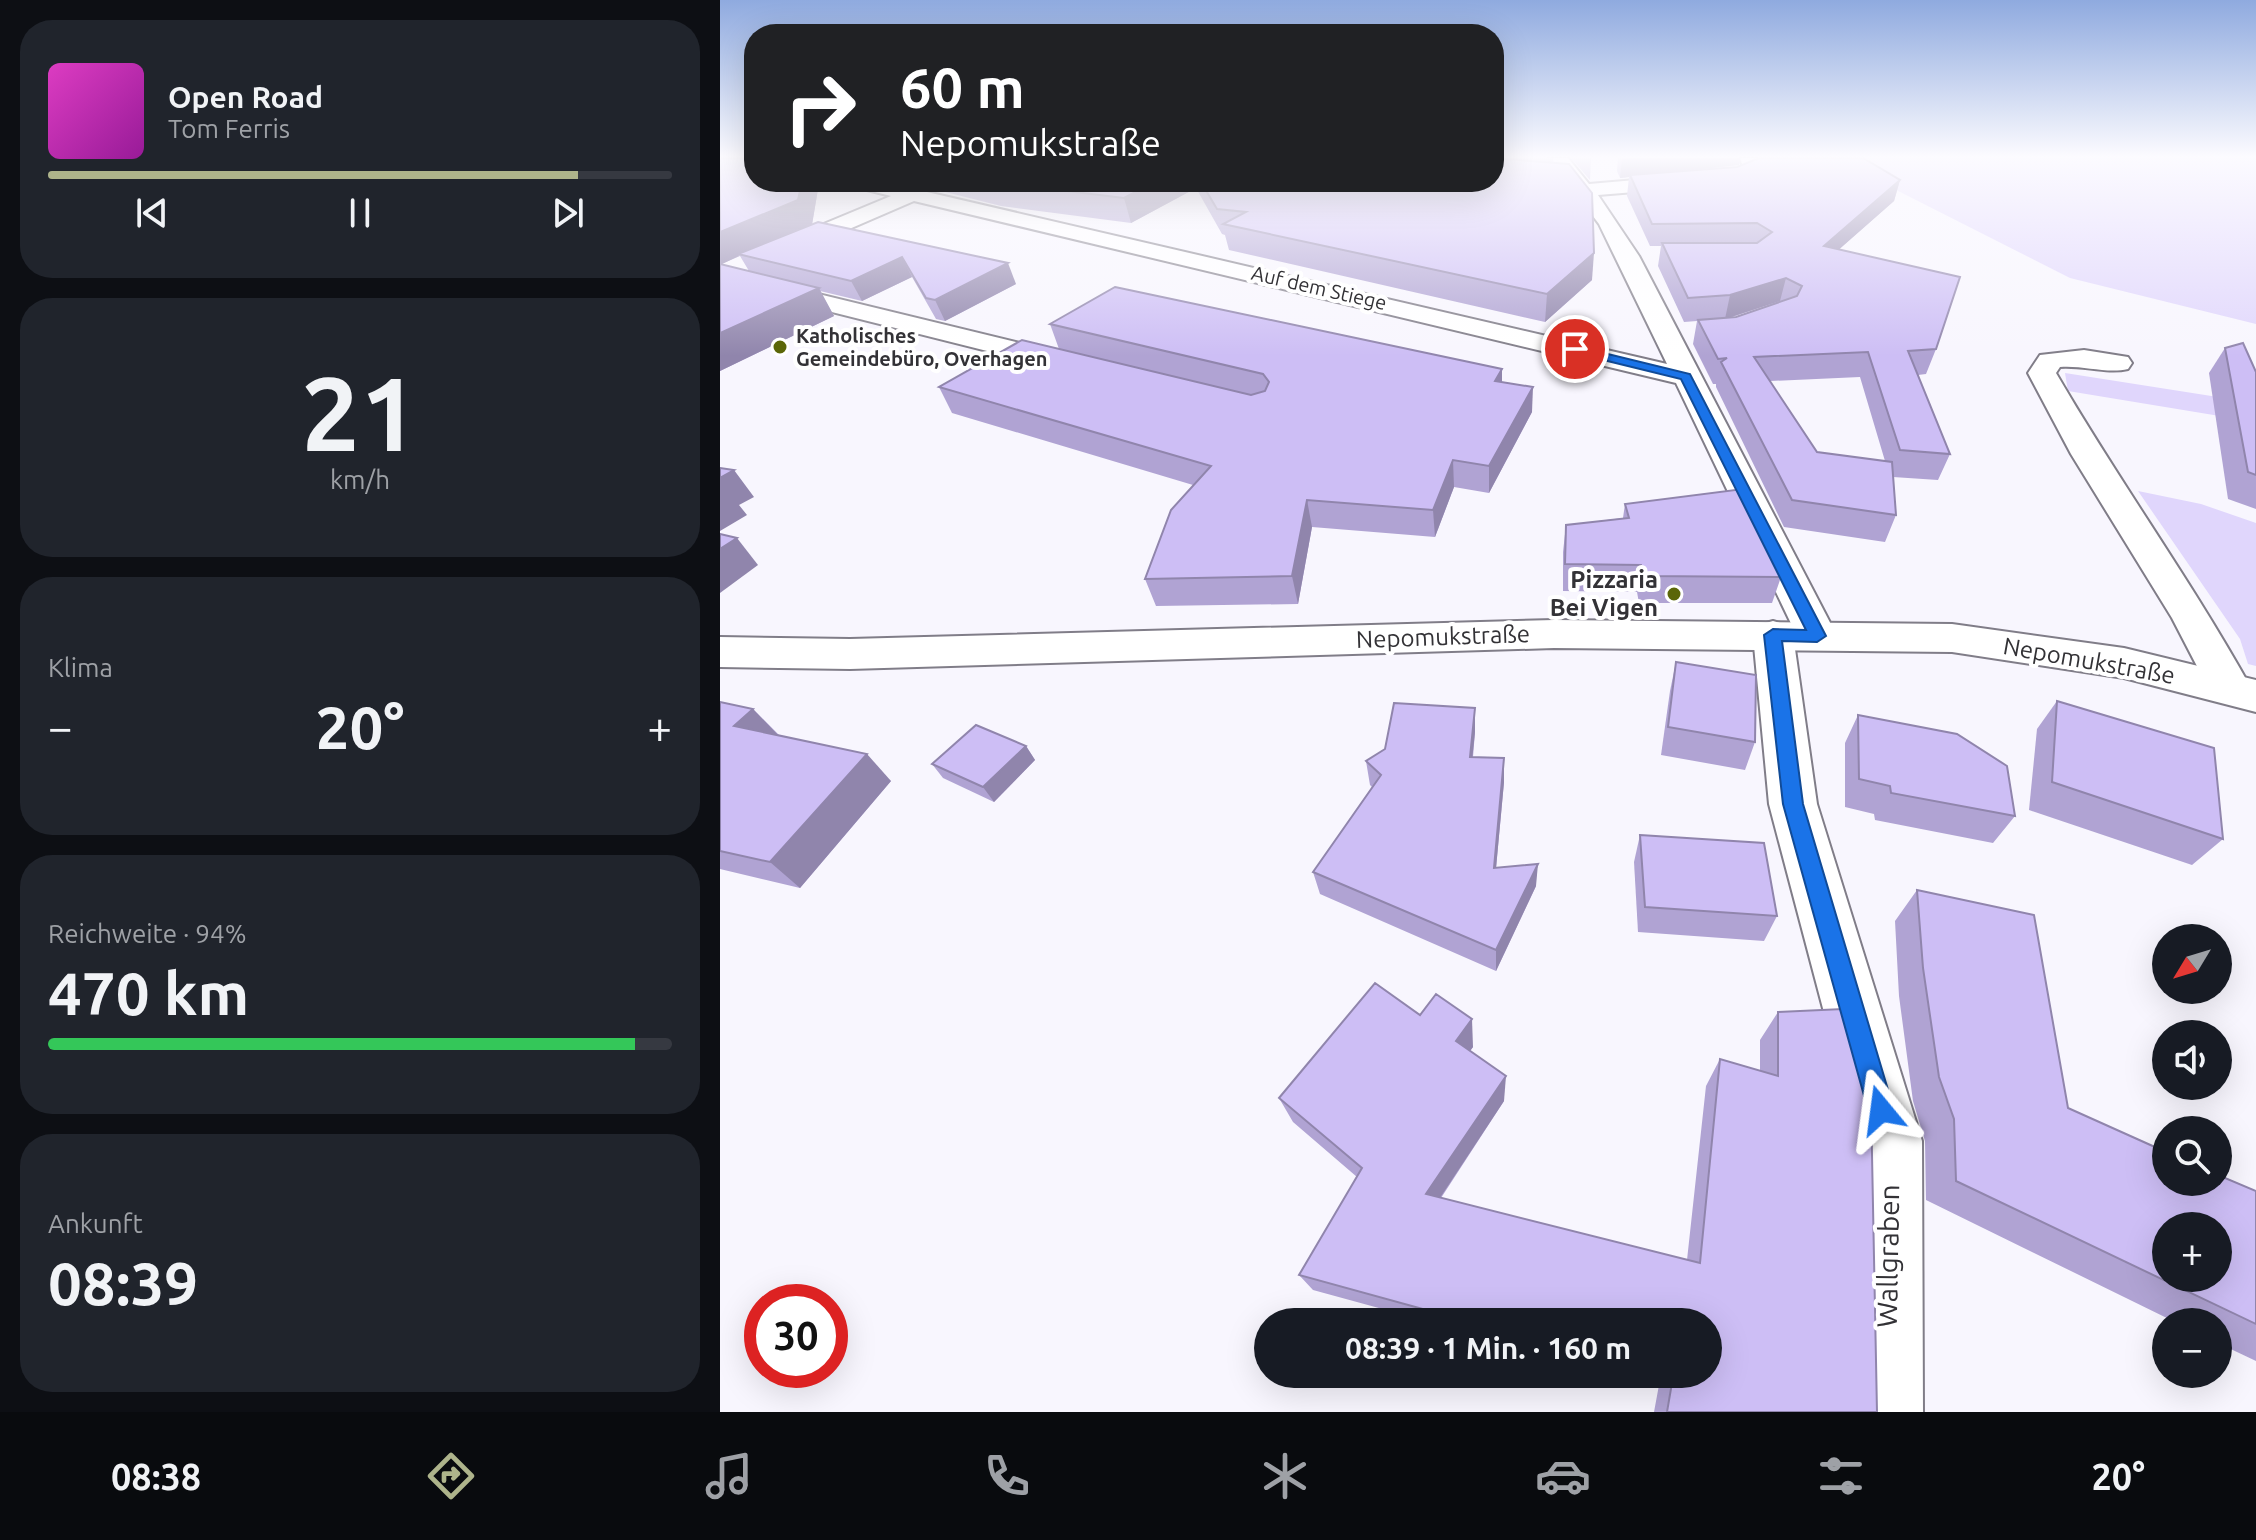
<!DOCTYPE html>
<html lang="de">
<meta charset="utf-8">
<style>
:root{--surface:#171b24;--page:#20242c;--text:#f1f3f6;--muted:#9ea1a6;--line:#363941;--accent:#aeb48b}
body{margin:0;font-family:Ubuntu,sans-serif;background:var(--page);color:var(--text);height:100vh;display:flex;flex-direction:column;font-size:30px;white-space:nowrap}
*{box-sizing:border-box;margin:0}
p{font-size:26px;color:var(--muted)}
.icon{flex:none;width:44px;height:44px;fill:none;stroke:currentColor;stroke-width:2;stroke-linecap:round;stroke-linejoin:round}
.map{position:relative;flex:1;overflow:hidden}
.side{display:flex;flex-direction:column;gap:20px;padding:20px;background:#0d0f14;width:720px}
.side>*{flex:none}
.top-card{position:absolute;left:24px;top:24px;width:760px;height:168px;border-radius:32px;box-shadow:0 8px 32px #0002;background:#202124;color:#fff;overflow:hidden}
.needle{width:52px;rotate:232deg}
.controls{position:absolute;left:1432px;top:924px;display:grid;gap:16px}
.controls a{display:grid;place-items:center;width:80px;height:80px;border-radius:50%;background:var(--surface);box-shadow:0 8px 32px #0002;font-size:40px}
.speed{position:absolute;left:24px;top:1284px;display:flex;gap:16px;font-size:40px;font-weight:700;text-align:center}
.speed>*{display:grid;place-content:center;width:104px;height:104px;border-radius:50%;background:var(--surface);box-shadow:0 8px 32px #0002;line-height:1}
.speed .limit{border:12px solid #d22;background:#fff;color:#111}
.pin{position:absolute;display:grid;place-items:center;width:68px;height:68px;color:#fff;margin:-34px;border:4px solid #fff;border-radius:50%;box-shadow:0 2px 8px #0007}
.me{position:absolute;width:88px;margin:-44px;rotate:344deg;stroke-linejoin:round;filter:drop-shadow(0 0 6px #0008)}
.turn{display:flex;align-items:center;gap:28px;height:168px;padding:0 24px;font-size:36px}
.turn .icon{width:104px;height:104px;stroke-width:2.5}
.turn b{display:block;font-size:56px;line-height:68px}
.big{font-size:60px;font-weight:700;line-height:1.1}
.side .widget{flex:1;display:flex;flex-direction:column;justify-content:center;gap:12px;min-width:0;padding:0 28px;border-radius:32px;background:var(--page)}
.side .dial{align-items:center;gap:0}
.dial b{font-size:104px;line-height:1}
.song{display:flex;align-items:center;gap:24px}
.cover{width:96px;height:96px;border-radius:12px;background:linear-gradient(135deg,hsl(310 70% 55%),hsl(300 70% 35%))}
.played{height:8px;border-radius:4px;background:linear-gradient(90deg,var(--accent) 85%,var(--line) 85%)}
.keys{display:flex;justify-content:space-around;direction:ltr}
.heat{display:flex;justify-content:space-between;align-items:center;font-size:44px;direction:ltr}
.charge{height:12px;border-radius:6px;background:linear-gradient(90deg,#34c759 94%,var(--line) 0)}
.trip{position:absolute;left:534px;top:1308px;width:468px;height:80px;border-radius:40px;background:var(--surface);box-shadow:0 8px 32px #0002;font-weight:700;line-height:80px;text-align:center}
.dock{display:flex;height:128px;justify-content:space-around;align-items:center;background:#090b0e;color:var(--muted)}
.dock .icon{width:56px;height:56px}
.dock .current{color:var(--accent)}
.dock b{font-size:36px;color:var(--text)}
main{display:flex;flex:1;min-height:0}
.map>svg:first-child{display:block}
.green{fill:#e0d6fc}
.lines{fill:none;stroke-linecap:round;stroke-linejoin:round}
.minor-casing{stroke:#807d88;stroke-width:4}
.major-casing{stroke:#807d88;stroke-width:4}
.minor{fill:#fff;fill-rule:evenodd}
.major{fill:#fff;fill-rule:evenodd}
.wall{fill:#b0a3d3;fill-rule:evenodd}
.shaded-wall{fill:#9085ac}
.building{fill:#cdbef5;stroke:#9085ac;stroke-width:2;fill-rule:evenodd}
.route{fill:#1a73e8;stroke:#114b97;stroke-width:2}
.poi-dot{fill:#5b6608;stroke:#fff;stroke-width:3}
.labels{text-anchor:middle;stroke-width:8;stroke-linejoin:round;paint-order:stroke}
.far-street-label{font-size:20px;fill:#333236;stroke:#fff}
.far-poi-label{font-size:20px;font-weight:bold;fill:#333236;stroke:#fff;text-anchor:start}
.poi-label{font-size:24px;font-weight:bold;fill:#333236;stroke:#fff;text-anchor:end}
.street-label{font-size:24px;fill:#333236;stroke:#fff}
.near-street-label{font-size:28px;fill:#333236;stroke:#fff}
</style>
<main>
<section class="side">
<div class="widget">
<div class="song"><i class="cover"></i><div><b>Open Road</b><p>Tom Ferris</p></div></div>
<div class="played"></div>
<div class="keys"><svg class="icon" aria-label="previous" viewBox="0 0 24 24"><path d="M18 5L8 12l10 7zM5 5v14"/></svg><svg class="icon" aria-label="pause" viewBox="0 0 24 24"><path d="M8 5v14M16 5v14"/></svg><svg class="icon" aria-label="next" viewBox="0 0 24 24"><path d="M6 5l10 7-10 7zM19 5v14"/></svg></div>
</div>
<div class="widget dial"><b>21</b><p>km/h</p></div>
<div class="widget"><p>Klima</p>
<div class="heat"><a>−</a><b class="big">20°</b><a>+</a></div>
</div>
<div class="widget"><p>Reichweite · 94%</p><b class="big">470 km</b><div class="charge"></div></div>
<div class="widget"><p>Ankunft</p><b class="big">08:39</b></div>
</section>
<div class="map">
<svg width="1536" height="1412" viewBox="0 0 1536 1412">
<rect width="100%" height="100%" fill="#f8f6fe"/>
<g class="green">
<path d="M 1113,158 L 1536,158 L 1536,324 L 1350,278 Z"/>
<path d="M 1345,373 L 1536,403 L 1536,422 L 1348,391 Z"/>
<path d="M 1418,491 L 1481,504 L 1536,523 L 1536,666 L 1528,664 L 1520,639 Z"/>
</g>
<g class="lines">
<defs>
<g id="minor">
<path d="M 829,158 L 848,158 L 869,184 L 1009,172 L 1023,167 L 1020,158 L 1038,158 L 1044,169 L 1041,173 L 1013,184 L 878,195 L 919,256 L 1117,636 L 1111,646 L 1097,650 L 1083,646 L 1077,636 L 956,383 L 194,201 L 69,255 L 53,255 L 50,250 L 53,245 L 171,196 L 131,186 L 128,182 L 197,186 L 207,192 L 947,364 L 879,224 Z"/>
<path d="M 0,270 L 357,357 L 361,363 L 357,369 L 347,371 L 0,284 Z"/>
<path d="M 1364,350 L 1408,357 L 1412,363 L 1408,369 C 1387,374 1362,365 1340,367 L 1336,373 C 1398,480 1471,580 1531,688 L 1524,699 L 1509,704 L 1494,699 L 1452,618 L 1351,454 L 1308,373 L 1320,355 Z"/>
<path d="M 1053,621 L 1067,625 L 1073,635 L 1097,804 L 1202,1141 L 1203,1412 L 1127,1412 L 1138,1141 L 1049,804 L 1033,635 L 1039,625 Z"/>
</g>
<path id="major" d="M 834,620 L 1232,624 L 1404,648 L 1536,680 L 1536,712 L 1404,678 L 1232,652 L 834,648 L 130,669 L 0,667 L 0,637 L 130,639 Z"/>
</defs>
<use href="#minor" class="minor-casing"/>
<use href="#major" class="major-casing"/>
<use href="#minor" class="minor"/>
<use href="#major" class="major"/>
</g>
<g class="wall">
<path d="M 0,158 L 34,182 L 125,182 L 128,187 L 99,183 L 92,224 L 296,284 L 225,321 L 216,319 L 192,277 L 142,301 L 100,291 L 114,316 L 0,371 ZM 20,256 L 29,271 L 1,264 Z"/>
<path d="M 774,158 L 833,158 L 833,163 L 872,280 L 825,322 L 509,250 L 505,235 L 502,234 L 476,188 L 411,223 L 281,206 L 186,182 L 774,182 Z"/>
<path d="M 851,158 L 871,158 L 870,180 Z"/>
<path d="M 898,158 L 1021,158 L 1019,165 L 974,170 L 1180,180 L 1174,201 L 1119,249 L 1216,349 L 1206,374 L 1198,375 L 1230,454 L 1218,480 L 1173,477 L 1176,515 L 1165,542 L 1064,527 L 996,387 L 996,384 L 993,384 L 973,344 L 977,321 L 964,322 L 938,266 L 941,246 L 930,246 L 907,196 L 909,177 L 900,178 L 897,171 ZM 1060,301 L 1016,317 L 1012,317 ZM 1140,377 L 1165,461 L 1097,452 L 1050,381 Z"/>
<path d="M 330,324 L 782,382 L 812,412 L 769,493 L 734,487 L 715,537 L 592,527 L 578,604 L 436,606 L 425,579 L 473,485 L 232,413 L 219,387 L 339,349 Z"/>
<path d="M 1505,348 L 1536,372 L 1536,509 L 1508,499 L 1489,373 Z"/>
<path d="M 905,504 L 1061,577 L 1052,603 L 919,603 L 917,592 L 843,591 L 843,552 L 846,525 L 903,518 Z"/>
<path d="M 956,662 L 1035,742 L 1025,770 L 941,755 L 950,691 Z"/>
<path d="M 1337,701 L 1503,839 L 1472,865 L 1309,810 L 1317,729 Z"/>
<path d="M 0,702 L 33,709 L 59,735 L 171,781 L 80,888 L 0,869 Z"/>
<path d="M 1138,715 L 1295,816 L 1273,843 L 1155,820 L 1154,814 L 1125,807 L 1125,743 Z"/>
<path d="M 755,732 L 753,757 L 784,758 L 784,782 L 776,868 L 816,886 L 776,971 L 600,894 L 593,872 L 652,787 L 650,785 L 646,761 Z"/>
<path d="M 306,746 L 315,760 L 274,802 L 223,778 L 212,764 Z"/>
<path d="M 920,835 L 1057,916 L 1044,941 L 918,932 L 914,862 Z"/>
<path d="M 1197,890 L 1348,1108 L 1536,1191 L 1536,1361 L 1498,1343 L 1498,1322 L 1455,1322 L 1206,1200 L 1205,1141 L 1193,1101 L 1179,996 L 1175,921 Z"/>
<path d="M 1058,1012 L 1157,1412 L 934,1412 L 939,1385 L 899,1374 L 988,1374 L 988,1322 L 710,1322 L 593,1290 L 579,1275 L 637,1177 L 573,1122 L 559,1098 L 700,1015 L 753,1047 L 750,1051 L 784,1101 L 721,1198 L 967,1260 L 986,1086 L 1000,1059 L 1040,1071 L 1040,1040 Z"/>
</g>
<g class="shaded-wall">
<path d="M 910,158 L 1021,158 L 1019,165 L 910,177 L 910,175 L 909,177 L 900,178 L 902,159 Z"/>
<path d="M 1180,180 L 1174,201 L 1098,268 L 1104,246 Z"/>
<path d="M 82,182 L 99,182 L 99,183 L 92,225 L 18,254 L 19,256 L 0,265 L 0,232 Z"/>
<path d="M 435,182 L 475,182 L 476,188 L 411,223 L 404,198 Z"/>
<path d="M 874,253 L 872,280 L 825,322 L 827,294 Z"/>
<path d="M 182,257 L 192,277 L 142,301 L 131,281 Z"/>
<path d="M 288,263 L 296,284 L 225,321 L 215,300 Z"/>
<path d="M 1066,278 L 1060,301 L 1005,319 L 1010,295 Z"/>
<path d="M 99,288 L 114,316 L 0,371 L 0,333 Z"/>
<path d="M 782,369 L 782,395 L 775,381 Z"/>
<path d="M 813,387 L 812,412 L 769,493 L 769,466 Z"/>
<path d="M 733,460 L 734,487 L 715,537 L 713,510 Z"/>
<path d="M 14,470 L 34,497 L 19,505 L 27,515 L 0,531 L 0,478 Z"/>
<path d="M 587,500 L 592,527 L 578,604 L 572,576 Z"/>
<path d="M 17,538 L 38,565 L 0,593 L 0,549 Z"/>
<path d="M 755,708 L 755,732 L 750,780 L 750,757 Z"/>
<path d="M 33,709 L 60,737 L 14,726 Z"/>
<path d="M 306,746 L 315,760 L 274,802 L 263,787 Z"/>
<path d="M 147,754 L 171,781 L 80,888 L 50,862 Z"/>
<path d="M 784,758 L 784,782 L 774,890 L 774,868 Z"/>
<path d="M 818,864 L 816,886 L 776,971 L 776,950 Z"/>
<path d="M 752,1019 L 753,1047 L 738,1067 L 736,1041 Z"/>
<path d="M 786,1076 L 784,1101 L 710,1213 L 706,1194 Z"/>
</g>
<g class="building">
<path d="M 0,158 L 34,158 L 34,182 L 82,182 L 78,200 L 0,232 Z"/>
<path d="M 774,158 L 849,164 L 872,193 L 874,253 L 827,294 L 503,224 L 526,212 L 497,209 L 481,182 L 774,182 Z"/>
<path d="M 1039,158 L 1143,158 L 1180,180 L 1104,246 L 1240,277 L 1216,349 L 1188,351 L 1230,454 L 1180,450 L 1148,352 L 1034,357 L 1097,452 L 1172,462 L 1176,515 L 1072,500 L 1001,362 L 1007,358 L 998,359 L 978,320 L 1016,317 L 1077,296 L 1082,286 L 1066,278 L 1010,295 L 968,298 L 942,243 L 1037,243 L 1052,232 L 1037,223 L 932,224 L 910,175 L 1017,167 Z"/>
<path d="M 273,182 L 435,182 L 404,198 Z"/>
<path d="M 98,222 L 288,263 L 215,300 L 206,298 L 182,257 L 131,281 L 18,254 Z"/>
<path d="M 0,264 L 99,288 L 0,333 Z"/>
<path d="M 395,287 L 782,369 L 775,381 L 813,387 L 769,466 L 733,460 L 713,510 L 587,500 L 572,576 L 425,579 L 451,510 L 491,466 L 219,387 L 302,340 L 531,395 L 545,391 L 549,382 L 543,374 L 330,324 Z"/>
<path d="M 1523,343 L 1536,372 L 1536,475 L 1528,472 L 1505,348 Z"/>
<path d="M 0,468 L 14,470 L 0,478 Z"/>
<path d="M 1023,489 L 1061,577 L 924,576 L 921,565 L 845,564 L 846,525 L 909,518 L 905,504 Z"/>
<path d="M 0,534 L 17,538 L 0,549 Z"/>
<path d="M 956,662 L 1036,675 L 1035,742 L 948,727 Z"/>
<path d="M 1337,701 L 1494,748 L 1503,839 L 1332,782 Z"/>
<path d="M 0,702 L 33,709 L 14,726 L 147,754 L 50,862 L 0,851 Z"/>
<path d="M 674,703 L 755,708 L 750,757 L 784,758 L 774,868 L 818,864 L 776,950 L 593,872 L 661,775 L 646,761 L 665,749 Z"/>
<path d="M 1138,715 L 1237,734 L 1287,766 L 1295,816 L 1171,793 L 1170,786 L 1139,779 Z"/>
<path d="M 256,725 L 306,746 L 263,787 L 212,764 Z"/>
<path d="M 920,835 L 1044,843 L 1057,916 L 925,907 Z"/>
<path d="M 1197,890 L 1314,915 L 1348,1108 L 1446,1152 L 1446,1182 L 1498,1182 L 1498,1175 L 1536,1191 L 1536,1324 L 1236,1181 L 1234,1119 L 1219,1077 L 1203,968 ZM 1446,1226 L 1498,1226 L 1498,1278 L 1446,1278 Z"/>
<path d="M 655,983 L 700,1015 L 716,994 L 752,1019 L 736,1041 L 786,1076 L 706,1194 L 980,1263 L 1000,1059 L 1058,1076 L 1058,1012 L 1123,1009 L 1151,1103 L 1157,1412 L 947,1412 L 953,1377 L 941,1374 L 988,1374 L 988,1322 L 750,1322 L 579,1275 L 642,1168 L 559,1098 Z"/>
</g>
<linearGradient id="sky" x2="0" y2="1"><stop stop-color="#8faadf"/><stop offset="0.44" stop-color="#fcfbff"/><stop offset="1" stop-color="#fcfbff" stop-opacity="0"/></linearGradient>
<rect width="1536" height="356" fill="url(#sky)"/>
<path class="route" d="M 855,346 L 970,374 L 1106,636 L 1097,642 L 1062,641 L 1083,804 L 1174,1110 L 1171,1119 L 1161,1123 L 1152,1119 L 1148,1110 L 1063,804 L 1044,635 L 1053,629 L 1086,630 L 961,379 L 851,352 Z"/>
<g class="poi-dot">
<circle cx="60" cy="347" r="8"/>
<circle cx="954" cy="594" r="8"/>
</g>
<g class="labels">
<g class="far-street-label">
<text transform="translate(599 288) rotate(13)" y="7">Auf dem Stiege</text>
</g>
<g class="far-poi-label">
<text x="76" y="343">Katholisches<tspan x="76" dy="23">Gemeindebüro, Overhagen</tspan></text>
</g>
<g class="poi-label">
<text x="938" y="588">Pizzaria<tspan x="938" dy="28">Bei Vigen</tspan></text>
</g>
<g class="street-label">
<text transform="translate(723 637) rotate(-2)" y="8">Nepomukstraße</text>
<text transform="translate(1369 661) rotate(10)" y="8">Nepomukstraße</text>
</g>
<g class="near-street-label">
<text transform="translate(1168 1256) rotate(-89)" y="10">Wallgraben</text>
</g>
</g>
</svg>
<div class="controls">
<a><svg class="needle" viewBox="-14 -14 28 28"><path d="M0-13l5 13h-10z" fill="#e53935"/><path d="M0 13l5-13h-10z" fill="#9ea1a6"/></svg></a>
<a><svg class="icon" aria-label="sound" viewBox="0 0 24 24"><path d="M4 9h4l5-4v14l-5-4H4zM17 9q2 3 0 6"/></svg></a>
<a><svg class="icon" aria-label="search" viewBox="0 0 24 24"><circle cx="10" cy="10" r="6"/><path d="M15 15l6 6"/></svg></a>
<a>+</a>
<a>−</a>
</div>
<div class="speed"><div class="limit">30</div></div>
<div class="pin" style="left:855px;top:349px;background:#d93025"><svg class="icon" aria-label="arrive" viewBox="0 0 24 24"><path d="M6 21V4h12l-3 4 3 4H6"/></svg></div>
<svg class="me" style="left:1161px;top:1110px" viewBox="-20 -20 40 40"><path d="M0-17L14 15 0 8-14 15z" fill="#1a73e8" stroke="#fff" stroke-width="4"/></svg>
<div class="trip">08:39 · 1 Min. · 160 m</div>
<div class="top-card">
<div class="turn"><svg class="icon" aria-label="right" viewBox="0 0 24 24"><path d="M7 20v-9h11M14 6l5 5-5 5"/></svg><div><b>60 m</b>Nepomukstraße</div></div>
</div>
</div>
</main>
<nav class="dock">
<b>08:38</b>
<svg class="icon current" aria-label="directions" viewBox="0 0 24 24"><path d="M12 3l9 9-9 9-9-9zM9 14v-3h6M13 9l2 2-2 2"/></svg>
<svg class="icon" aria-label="music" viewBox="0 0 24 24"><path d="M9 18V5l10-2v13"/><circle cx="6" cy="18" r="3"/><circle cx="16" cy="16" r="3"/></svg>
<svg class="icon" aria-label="phone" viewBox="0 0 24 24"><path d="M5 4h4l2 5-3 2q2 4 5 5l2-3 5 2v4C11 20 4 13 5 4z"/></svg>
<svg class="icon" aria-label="climate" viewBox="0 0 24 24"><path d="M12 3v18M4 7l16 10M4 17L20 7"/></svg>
<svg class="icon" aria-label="car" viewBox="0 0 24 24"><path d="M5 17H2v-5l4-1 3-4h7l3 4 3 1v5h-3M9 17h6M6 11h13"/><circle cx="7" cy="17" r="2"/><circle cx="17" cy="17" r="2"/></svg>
<svg class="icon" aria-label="filters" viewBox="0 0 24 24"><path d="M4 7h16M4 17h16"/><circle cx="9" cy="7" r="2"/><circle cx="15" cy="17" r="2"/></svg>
<b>20°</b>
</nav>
